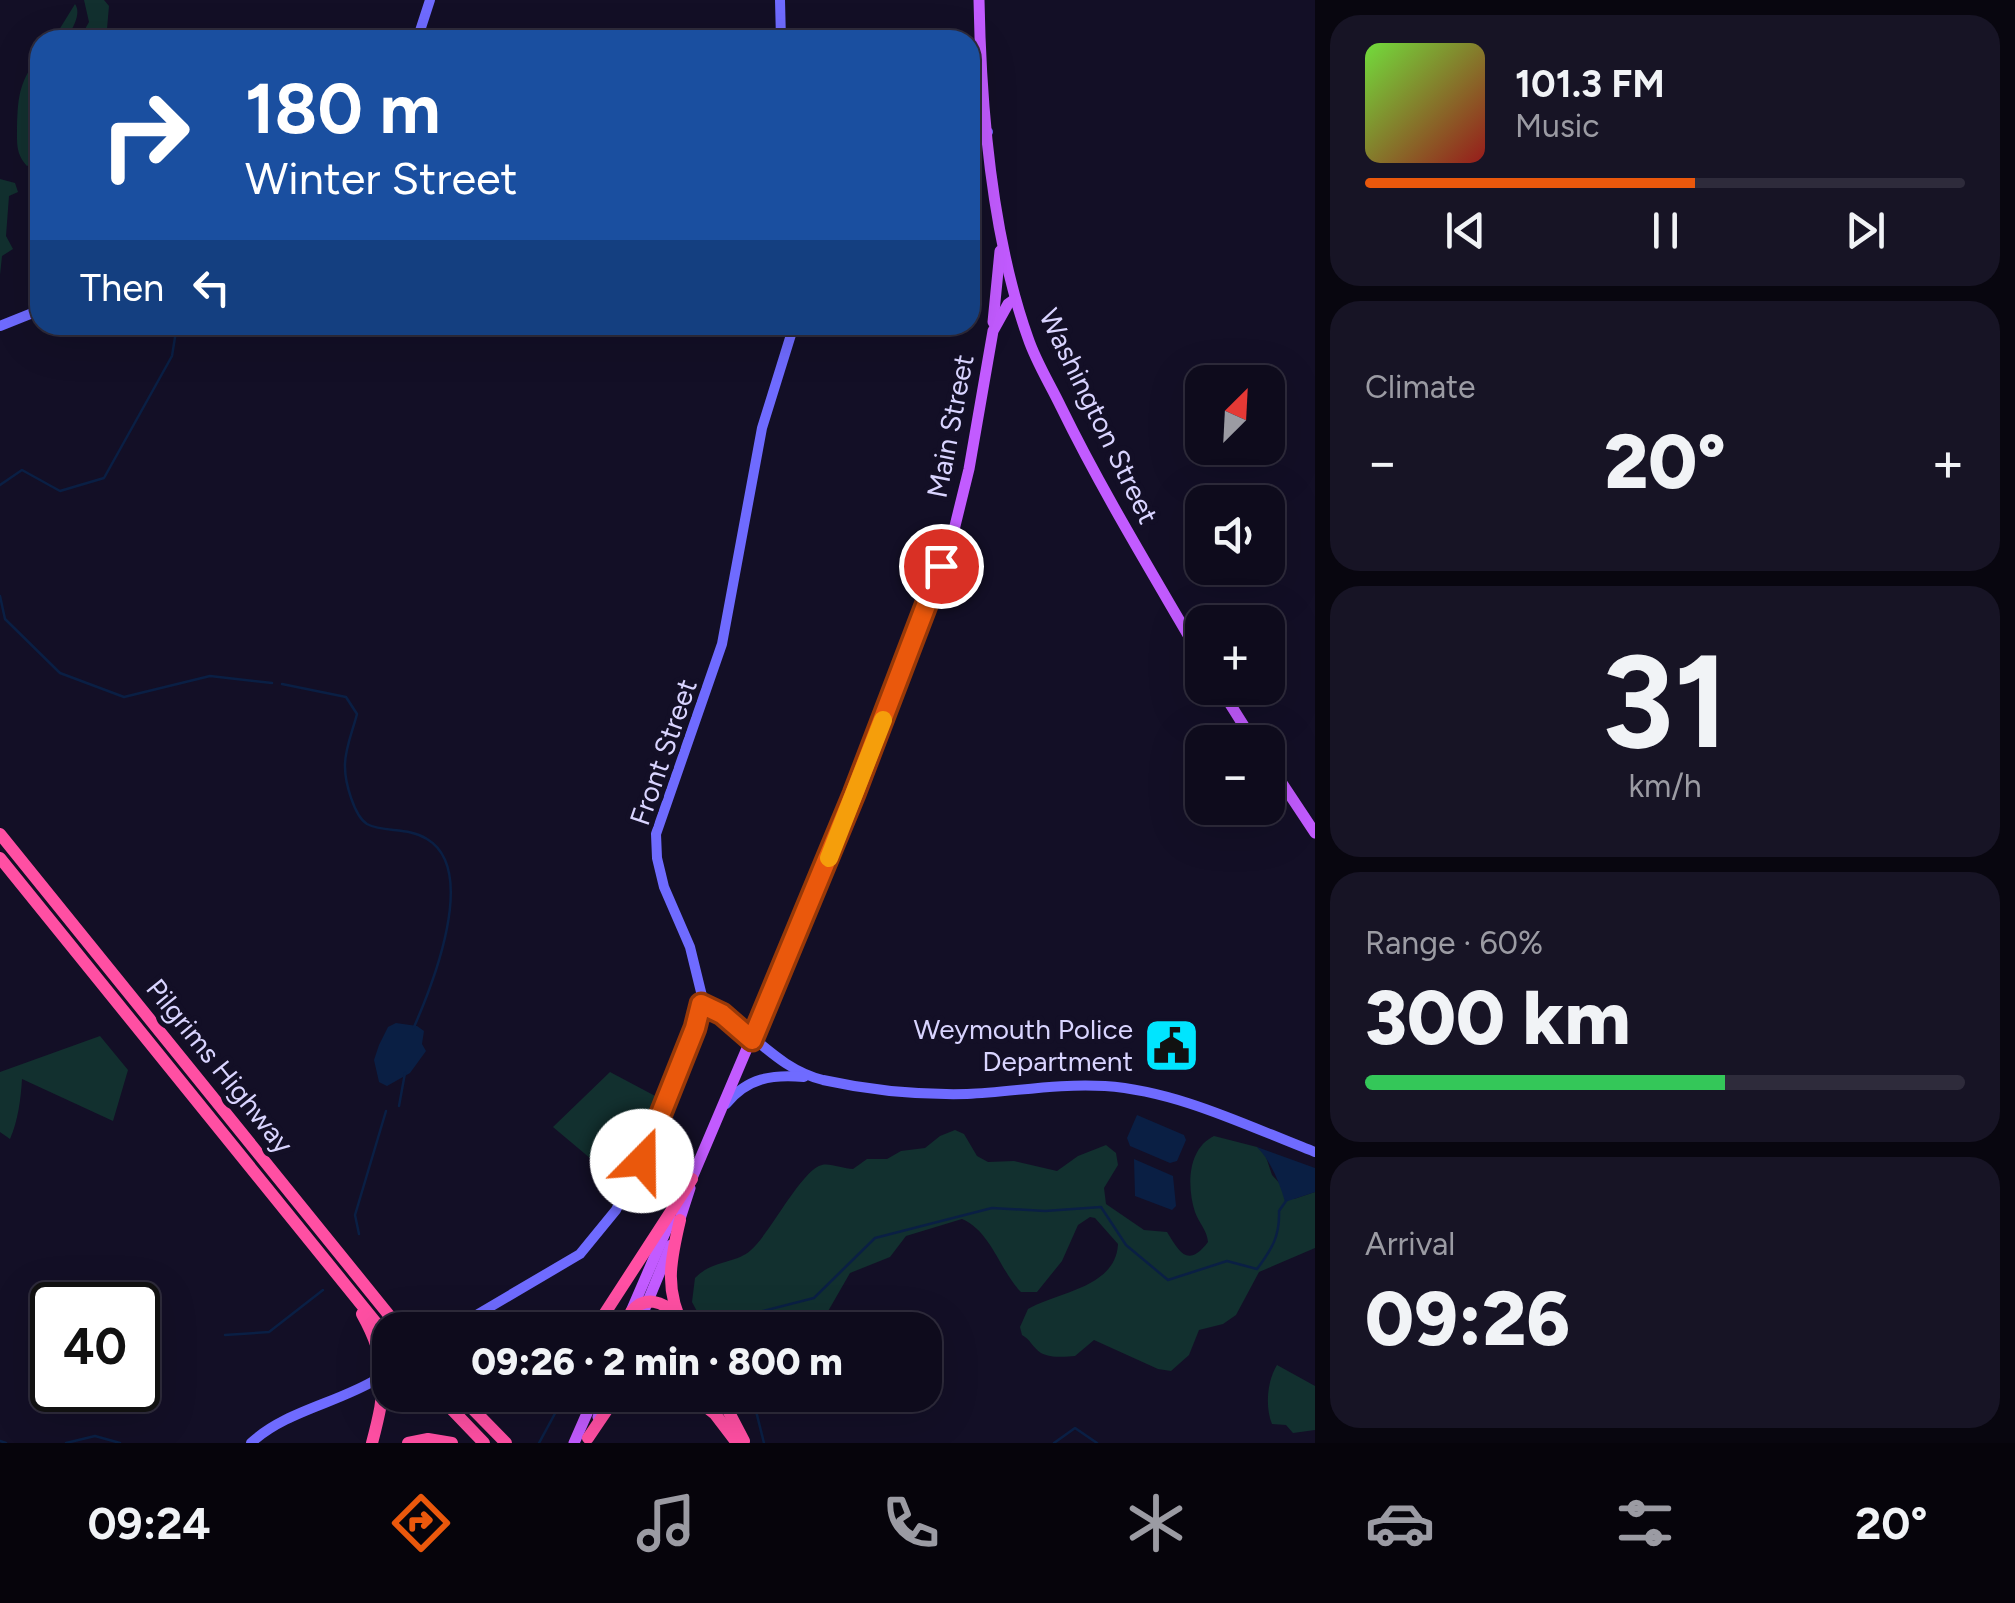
<!DOCTYPE html>
<meta charset="utf-8">
<style>
:root{--surface:#0e0b1c;--page:#171425;--text:#f1f3f6;--muted:#9b9ba3;--line:#2e2b3b;--accent:#ea580c}
body{margin:0;font-family:Figtree,sans-serif;background:var(--page);color:var(--text);height:100vh;display:flex;flex-direction:column;font-size:38px;white-space:nowrap}
*{box-sizing:border-box;margin:0}
p{font-size:32px;color:var(--muted)}
.icon{flex:none;width:55px;height:55px;fill:none;stroke:currentColor;stroke-width:2;stroke-linecap:round;stroke-linejoin:round}
.map{position:relative;flex:1;overflow:hidden}
.details{display:flex;flex-direction:column;gap:15px;padding:15px;background:#08060f;width:700px}
.details>*{flex:none}
.guide{position:absolute;left:30px;top:30px;width:950px;height:305px;border-radius:30px;box-shadow:0 10px 40px #0002,0 0 0 2px var(--line);background:#1a4fa0;color:#fff;overflow:hidden}
.needle{width:65px;rotate:24deg}
.controls{position:absolute;left:1185px;top:365px;display:grid;gap:20px}
.controls a{display:grid;place-items:center;width:100px;height:100px;border-radius:20px;background:var(--surface);box-shadow:0 10px 40px #0002,0 0 0 2px var(--line);font-size:50px}
.speed{position:absolute;left:30px;top:1282px;display:flex;gap:20px;font-size:50px;font-weight:700;text-align:center}
.speed>*{display:grid;place-content:center;width:130px;height:130px;border-radius:50%;background:var(--surface);box-shadow:0 10px 40px #0002,0 0 0 2px var(--line);line-height:1}
.speed .limit{border:5px solid #111;border-radius:15px;background:#fff;color:#111}
.pin{position:absolute;display:grid;place-items:center;width:85px;height:85px;color:#fff;margin:-42px;border:5px solid #fff;border-radius:50%;box-shadow:0 2px 10px #0007}
.me{position:absolute;width:110px;margin:-55px;rotate:22deg;stroke-linejoin:round;filter:drop-shadow(0 0 8px #0008)}
.turn{display:flex;align-items:center;gap:35px;height:210px;padding:0 50px;font-size:45px}
.turn .icon{width:130px;height:130px;stroke-width:2.5}
.turn b{display:block;font-size:70px;line-height:85px}
.then{display:flex;align-items:center;height:95px;padding:0 50px;background:#0003;gap:20px;font-size:38px}
.big{font-size:75px;font-weight:800;line-height:1.1}
.details .widget{flex:1;display:flex;flex-direction:column;justify-content:center;gap:15px;min-width:0;padding:0 35px;border-radius:30px;background:var(--page)}
.details .dial{align-items:center;gap:0}
.dial b{font-size:130px;line-height:1}
.song{display:flex;align-items:center;gap:30px}
.cover{width:120px;height:120px;border-radius:15px;background:linear-gradient(135deg,hsl(100 70% 55%),hsl(0 70% 35%))}
.played{height:10px;border-radius:5px;background:linear-gradient(90deg,var(--accent) 55%,var(--line) 55%)}
.keys{display:flex;justify-content:space-around;direction:ltr}
.heat{display:flex;justify-content:space-between;align-items:center;font-size:55px;direction:ltr}
.charge{height:15px;border-radius:8px;background:linear-gradient(90deg,#34c759 60%,var(--line) 0)}
.trip{position:absolute;left:372px;top:1312px;width:570px;height:100px;border-radius:30px;background:var(--surface);box-shadow:0 10px 40px #0002,0 0 0 2px var(--line);font-weight:800;line-height:100px;text-align:center}
.dock{display:flex;height:160px;justify-content:space-around;align-items:center;background:#06040b;color:var(--muted)}
.dock .icon{width:70px;height:70px}
.dock .on{color:var(--accent)}
.dock b{font-size:45px;color:var(--text)}
main{display:flex;flex:1;min-height:0}
.map>svg:first-child{display:block}
.green{fill:#12302f}
.water{fill:#0a1f44}
.lines{fill:none;stroke-linecap:round;stroke-linejoin:round}
.stream{stroke:#0a1f44;stroke-width:2.5}
.secondary{stroke:#6f6bff;stroke-width:10}
.primary{stroke:#c25bff;stroke-width:11}
.highway{stroke:#ff4fa3;stroke-width:12}
.secondary-bridge{stroke:#6f6bff;stroke-width:10}
.route-casing{stroke:#983908;stroke-width:25}
.route{stroke:#ea580c;stroke-width:18}
.slow{stroke:#f59e0b;stroke-width:18}
.labels{text-anchor:middle;stroke-width:10;stroke-linejoin:round;paint-order:stroke}
.street-label{font-size:28px;fill:#d9d4ff;stroke:#130f26}
.poi-label{font-size:28px;fill:#d9d4ff;stroke:#130f26;text-anchor:end}
</style>
<main>
<div class="map">
<svg width="1315" height="1443" viewBox="0 0 1315 1443">
<rect width="100%" height="100%" fill="#130f26"/>
<g class="green">
<path d="M 84,0 L 104,0 L 109,6 L 106,40 L 79,40 L 89,22 Z"/>
<path d="M 75,4 C 82,14 72,29 66,40 L 48,40 L 59,30 Z"/>
<path d="M 40,52 L 40,85 L 33,108 L 40,103 L 40,159 L 27,166 C 16,154 17,144 17,128 C 18,91 20,84 40,52 Z"/>
<path d="M 0,179 L 15,183 L 18,192 L 9,196 L 6,236 L 13,249 L 2,256 L 0,275 Z"/>
<path d="M 100,1036 L 128,1070 L 113,1121 L 22,1079 C 21,1098 18,1121 10,1139 L 0,1132 L 0,1072 Z"/>
<path d="M 610,1072 L 659,1098 L 622,1185 L 553,1127 Z"/>
<path d="M 955,1130 L 964,1134 L 977,1156 L 988,1162 L 1014,1161 L 1057,1171 L 1078,1156 L 1106,1145 L 1116,1153 L 1118,1165 L 1104,1188 L 1106,1204 L 1144,1230 L 1167,1232 C 1180,1253 1188,1268 1208,1242 C 1207,1230 1199,1223 1195,1212 C 1187,1187 1187,1149 1214,1136 L 1257,1147 L 1265,1154 L 1272,1175 L 1294,1199 L 1315,1192 L 1315,1248 L 1259,1272 L 1236,1315 L 1223,1324 L 1199,1330 L 1189,1355 L 1171,1371 L 1158,1369 L 1094,1340 L 1075,1356 C 1065,1357 1050,1358 1041,1353 C 1032,1347 1031,1340 1022,1335 L 1020,1327 L 1028,1309 C 1057,1292 1116,1288 1118,1244 L 1095,1218 L 1090,1217 L 1078,1225 L 1062,1261 L 1037,1292 L 1021,1292 C 1000,1271 991,1231 962,1219 L 906,1236 L 890,1257 L 850,1273 L 827,1313 L 800,1330 L 707,1330 L 692,1302 L 695,1278 C 712,1260 736,1264 751,1250 C 769,1235 802,1169 822,1165 C 830,1163 844,1169 853,1169 L 867,1159 L 887,1159 L 901,1151 L 925,1148 L 940,1136 Z"/>
<path d="M 1277,1365 L 1315,1386 L 1315,1430 L 1293,1433 L 1286,1425 L 1272,1424 C 1265,1407 1267,1381 1277,1365 Z"/>
</g>
<g class="water">
<path d="M 396,1023 L 417,1026 L 424,1031 L 422,1044 L 426,1051 L 410,1073 L 387,1086 L 379,1082 L 374,1060 L 379,1045 L 388,1027 Z"/>
<path d="M 1137,1115 L 1184,1135 L 1186,1140 L 1177,1161 L 1170,1163 L 1130,1146 L 1127,1138 Z"/>
<path d="M 1257,1147 L 1315,1168 L 1315,1192 L 1285,1202 C 1280,1184 1271,1161 1257,1147 Z"/>
<path d="M 1134,1159 L 1173,1176 L 1176,1206 L 1172,1210 L 1135,1196 Z"/>
</g>
<g class="lines">
<g class="stream">
<path d="M 0,485 L 22,470 L 60,491 L 104,478 L 172,356 L 177,325"/>
<path d="M 0,596 L 5,619 L 60,673 L 124,697 L 210,676 L 272,683"/>
<path d="M 282,684 L 346,697 L 357,714 C 353,730 344,751 345,767 C 345,782 354,816 367,824 C 384,833 408,827 427,839 C 479,870 432,986 414,1027"/>
<path d="M 399,1106 L 405,1073"/>
<path d="M 359,1234 L 355,1215 L 386,1111"/>
<path d="M 732,1330 L 755,1313 L 814,1298 L 875,1238 L 992,1208 L 1045,1211 L 1101,1207 L 1126,1245 L 1168,1280 L 1227,1261 L 1257,1269 C 1272,1249 1280,1236 1279,1211 L 1286,1201"/>
<path d="M 225,1335 L 269,1332 L 323,1290"/>
<path d="M 752,1395 L 764,1443"/>
<path d="M 0,1441 L 6,1443"/>
<path d="M 66,1443 L 95,1436 L 120,1443"/>
<path d="M 539,1443 L 565,1395"/>
<path d="M 1054,1443 L 1075,1428 L 1097,1443"/>
</g>
<g class="secondary">
<path d="M 780,0 L 781,40"/>
<path d="M 417,40 L 430,0"/>
<path d="M 970,129 L 988,132"/>
<path d="M 0,326 L 40,310"/>
<path d="M 701,1004 C 747,1021 771,1067 823,1080 C 868,1090 921,1095 967,1094 C 1013,1092 1058,1083 1105,1086 C 1178,1091 1247,1126 1315,1152"/>
<path d="M 726,1104 C 747,1078 772,1074 804,1077"/>
<path d="M 451,1330 L 580,1254 L 616,1210 L 652,1137 L 695,1028 L 702,996 L 690,947 L 664,887 L 657,858 L 656,834 L 722,644 L 762,428 L 794,325"/>
<path d="M 251,1443 C 285,1411 338,1403 377,1379"/>
</g>
<g class="primary">
<path d="M 979,0 C 981,109 991,234 1028,338 C 1036,362 1050,384 1061,407 C 1103,493 1154,576 1202,659"/>
<path d="M 993,322 L 1000,251"/>
<path d="M 1220,688 L 1254,742"/>
<path d="M 1268,762 L 1315,833"/>
<path d="M 689,1185 L 838,834 L 953,534 L 969,469 L 993,331 L 1008,304 L 1015,299"/>
<path d="M 677,1228 L 690,1188"/>
<path d="M 623,1330 L 671,1219"/>
<path d="M 636,1330 L 671,1245"/>
<path d="M 598,1417 L 608,1395"/>
<path d="M 574,1443 L 595,1395"/>
</g>
<g class="highway">
<path d="M 0,834 L 401,1330"/>
<path d="M 0,858 L 390,1340"/>
<path d="M 680,1220 C 670,1262 664,1290 685,1330"/>
<path d="M 631,1312 C 645,1295 663,1301 676,1315"/>
<path d="M 362,1314 C 390,1364 386,1390 372,1443"/>
<path d="M 594,1330 L 692,1179"/>
<path d="M 438,1395 L 484,1443"/>
<path d="M 459,1395 L 506,1443"/>
<path d="M 486,1395 L 515,1404 L 546,1395"/>
<path d="M 691,1395 L 715,1414 L 737,1443"/>
<path d="M 720,1395 L 744,1441"/>
<path d="M 588,1438 L 609,1407 L 624,1395"/>
<path d="M 408,1443 L 428,1439 L 452,1443"/>
</g>
<path class="secondary-bridge" d="M 377,1379 L 390,1370"/>
</g>
<g class="lines">
<defs>
<path id="route" d="M 642,1161 L 695,1028 L 701,1004 L 722,1014 L 752,1040 L 854,794 L 941,566"/>
</defs>
<use href="#route" class="route-casing"/>
<use href="#route" class="route"/>
<path class="slow" d="M 829,858 L 883,720"/>
</g>
<defs>
<symbol id="civic-square" viewBox="-11 -11 22 22"><rect x="-9" y="-9" width="18" height="18" rx="4" fill="#00e5ff" stroke="#130f26"/><path d="M-.6-6.5H3V-4.5H.6V-3L4-1V1h2V6H-6V1h2V-1L-.6-3ZM-1.2 2.5V6h2.4V2.5Z" fill="#111"/></symbol>
</defs>
<g fill-rule="evenodd">
<use href="#civic-square" x="1140" y="1014" width="63" height="63"/>
</g>
<g class="labels">
<g class="street-label">
<text transform="translate(1099 416) rotate(64)" y="10">Washington Street</text>
<text transform="translate(950 426) rotate(-79)" y="10">Main Street</text>
<text transform="translate(663 752) rotate(-71)" y="10">Front Street</text>
<text transform="translate(220 1066) rotate(51)" y="10">Pilgrims Highway</text>
</g>
<g class="poi-label">
<text x="1133" y="1039">Weymouth Police<tspan x="1133" dy="32">Department</tspan></text>
</g>
</g>
</svg>
<div class="controls">
<a><svg class="needle" viewBox="-14 -14 28 28"><path d="M0-13l5 13h-10z" fill="#e53935"/><path d="M0 13l5-13h-10z" fill="#9b9ba3"/></svg></a>
<a><svg class="icon" aria-label="sound" viewBox="0 0 24 24"><path d="M4 9h4l5-4v14l-5-4H4zM17 9q2 3 0 6"/></svg></a>
<a>+</a>
<a>−</a>
</div>
<div class="speed"><div class="limit">40</div></div>
<div class="pin" style="left:941px;top:566px;background:#d93025"><svg class="icon" aria-label="arrive" viewBox="0 0 24 24"><path d="M6 21V4h12l-3 4 3 4H6"/></svg></div>
<svg class="me" style="left:642px;top:1161px" viewBox="-20 -20 40 40"><circle r="19" fill="#fff"/><path d="M0-13L10 11 0 6-10 11z" fill="#ea580c"/></svg>
<div class="trip">09:26 · 2 min · 800 m</div>
<div class="guide">
<div class="turn"><svg class="icon" aria-label="right" viewBox="0 0 24 24"><path d="M7 20v-9h11M14 6l5 5-5 5"/></svg><div><b>180 m</b>Winter Street</div></div>
<div class="then">Then<svg class="icon" aria-label="left" viewBox="0 0 24 24"><path d="M17 20v-9H6M10 6l-5 5 5 5"/></svg></div>
</div>
</div>
<section class="details">
<div class="widget">
<div class="song"><i class="cover"></i><div><b>101.3 FM</b><p>Music</p></div></div>
<div class="played"></div>
<div class="keys"><svg class="icon" aria-label="previous" viewBox="0 0 24 24"><path d="M18 5L8 12l10 7zM5 5v14"/></svg><svg class="icon" aria-label="pause" viewBox="0 0 24 24"><path d="M8 5v14M16 5v14"/></svg><svg class="icon" aria-label="next" viewBox="0 0 24 24"><path d="M6 5l10 7-10 7zM19 5v14"/></svg></div>
</div>
<div class="widget"><p>Climate</p>
<div class="heat"><a>−</a><b class="big">20°</b><a>+</a></div>
</div>
<div class="widget dial"><b>31</b><p>km/h</p></div>
<div class="widget"><p>Range · 60%</p><b class="big">300 km</b><div class="charge"></div></div>
<div class="widget"><p>Arrival</p><b class="big">09:26</b></div>
</section>
</main>
<nav class="dock">
<b>09:24</b>
<svg class="icon on" aria-label="directions" viewBox="0 0 24 24"><path d="M12 3l9 9-9 9-9-9zM9 14v-3h6M13 9l2 2-2 2"/></svg>
<svg class="icon" aria-label="music" viewBox="0 0 24 24"><path d="M9 18V5l10-2v13"/><circle cx="6" cy="18" r="3"/><circle cx="16" cy="16" r="3"/></svg>
<svg class="icon" aria-label="phone" viewBox="0 0 24 24"><path d="M5 4h4l2 5-3 2q2 4 5 5l2-3 5 2v4C11 20 4 13 5 4z"/></svg>
<svg class="icon" aria-label="climate" viewBox="0 0 24 24"><path d="M12 3v18M4 7l16 10M4 17L20 7"/></svg>
<svg class="icon" aria-label="car" viewBox="0 0 24 24"><path d="M5 17H2v-5l4-1 3-4h7l3 4 3 1v5h-3M9 17h6M6 11h13"/><circle cx="7" cy="17" r="2"/><circle cx="17" cy="17" r="2"/></svg>
<svg class="icon" aria-label="filters" viewBox="0 0 24 24"><path d="M4 7h16M4 17h16"/><circle cx="9" cy="7" r="2"/><circle cx="15" cy="17" r="2"/></svg>
<b>20°</b>
</nav>
